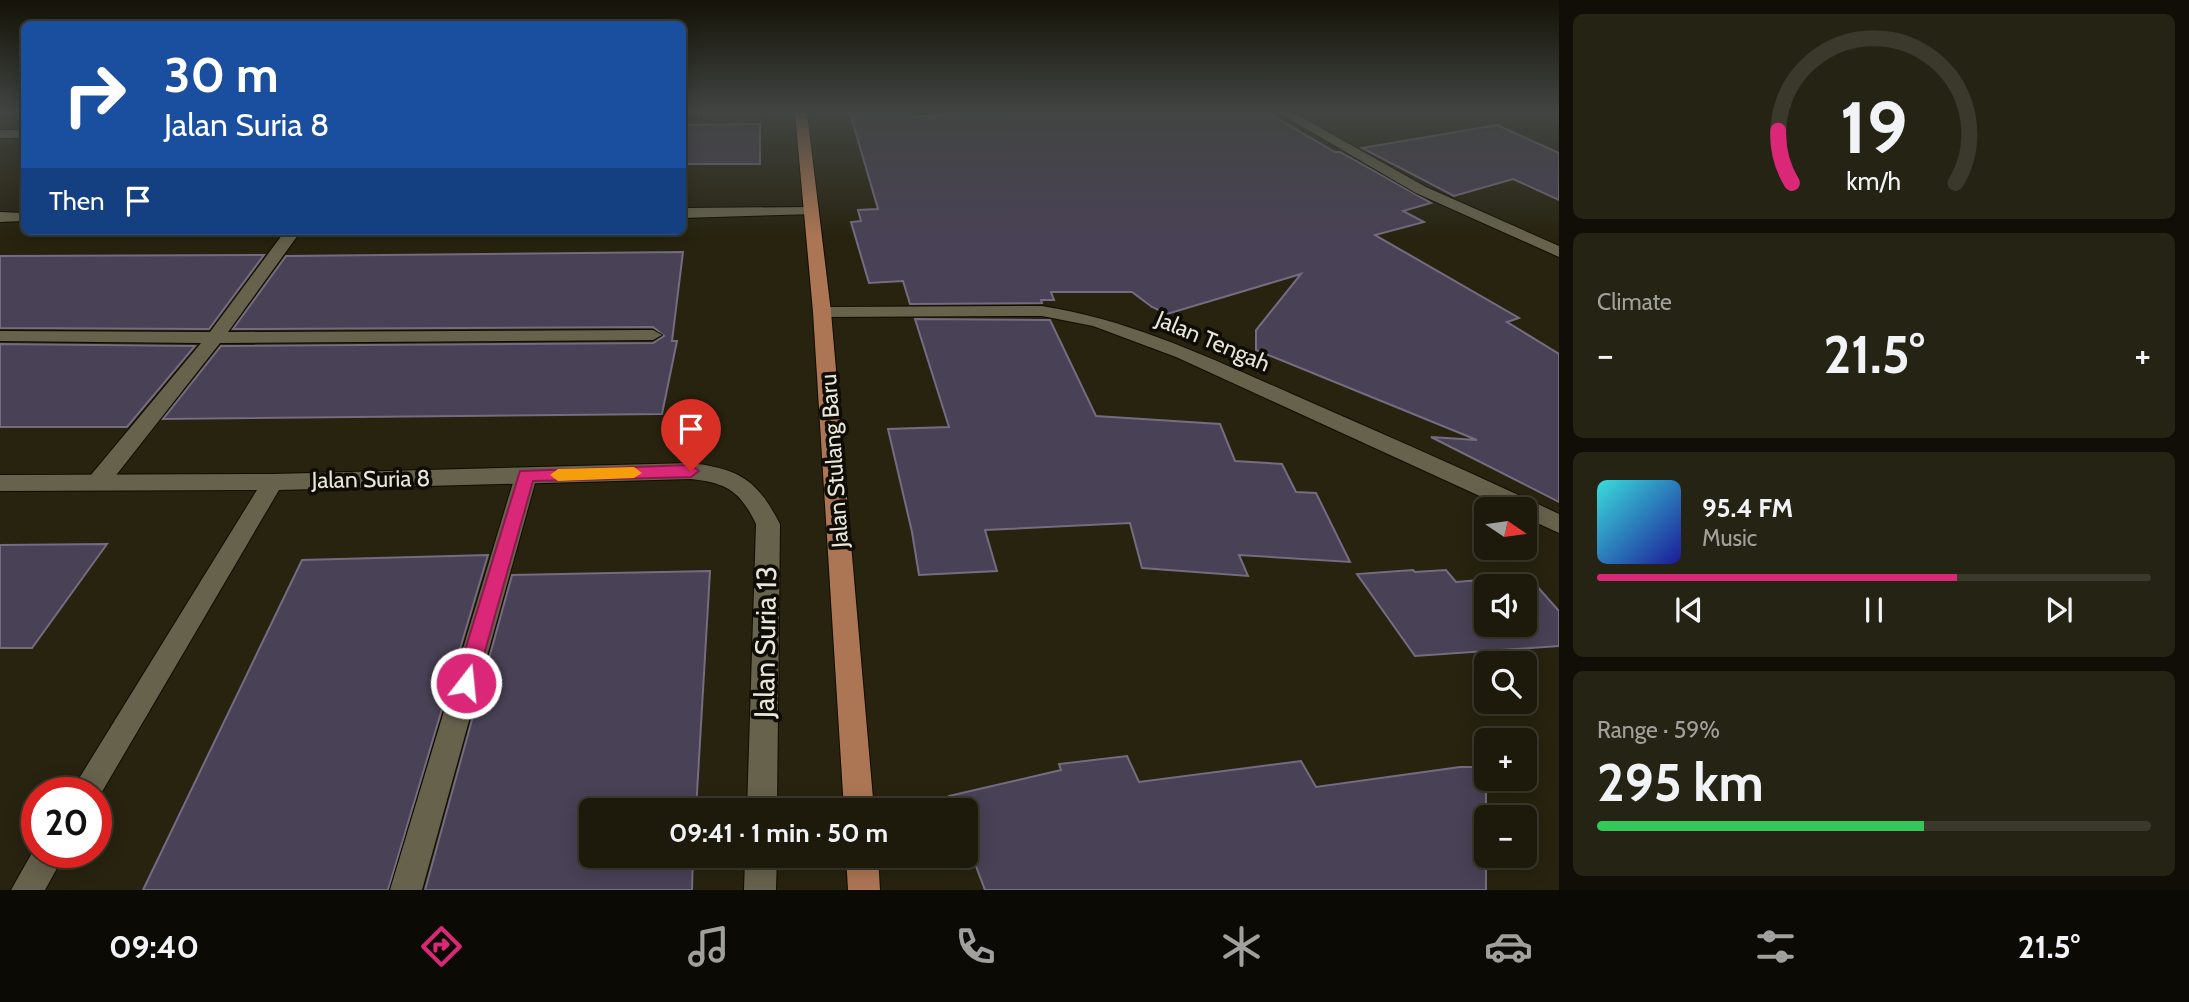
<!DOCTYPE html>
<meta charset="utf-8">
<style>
:root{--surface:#1d1a0b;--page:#252314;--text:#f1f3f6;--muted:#a0a19d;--line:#3b382c;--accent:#db2777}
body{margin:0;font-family:Cabin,sans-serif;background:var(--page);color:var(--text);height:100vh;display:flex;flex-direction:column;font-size:26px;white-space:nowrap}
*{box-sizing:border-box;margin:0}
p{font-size:23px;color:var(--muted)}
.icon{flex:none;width:38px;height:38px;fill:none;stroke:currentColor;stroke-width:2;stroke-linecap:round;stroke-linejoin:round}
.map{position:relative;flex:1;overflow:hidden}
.side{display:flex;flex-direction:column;gap:14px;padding:14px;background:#100e06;width:630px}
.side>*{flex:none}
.top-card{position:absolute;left:21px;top:21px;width:665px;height:214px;border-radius:10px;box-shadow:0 4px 18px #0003,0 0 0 2px var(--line);background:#1a4fa0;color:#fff;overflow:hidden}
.needle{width:46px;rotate:103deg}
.tools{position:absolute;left:1474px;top:497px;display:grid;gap:14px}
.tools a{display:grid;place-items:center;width:63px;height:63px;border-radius:10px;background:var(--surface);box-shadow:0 4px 18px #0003,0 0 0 2px var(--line);font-size:35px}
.speed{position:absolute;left:21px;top:777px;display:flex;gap:14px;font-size:35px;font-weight:700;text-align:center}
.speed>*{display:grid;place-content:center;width:91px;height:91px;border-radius:50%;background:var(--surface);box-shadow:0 4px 18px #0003,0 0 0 2px var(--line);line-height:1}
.speed .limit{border:10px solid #d22;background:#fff;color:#111}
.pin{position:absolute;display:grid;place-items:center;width:60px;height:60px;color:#fff;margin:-72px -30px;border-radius:50% 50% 50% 0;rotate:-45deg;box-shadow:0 0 7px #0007}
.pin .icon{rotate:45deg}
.me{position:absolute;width:77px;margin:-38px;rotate:16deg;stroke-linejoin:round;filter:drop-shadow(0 0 5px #0008)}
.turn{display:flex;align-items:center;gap:24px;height:147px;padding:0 28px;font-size:32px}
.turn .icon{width:91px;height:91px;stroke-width:2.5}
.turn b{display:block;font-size:49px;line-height:60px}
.then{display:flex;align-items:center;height:66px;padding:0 28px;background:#0003;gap:14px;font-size:26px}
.big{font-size:52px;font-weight:800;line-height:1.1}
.side .widget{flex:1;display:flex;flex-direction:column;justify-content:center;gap:10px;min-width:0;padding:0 24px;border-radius:10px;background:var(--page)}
.side .dial{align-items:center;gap:0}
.dial svg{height:182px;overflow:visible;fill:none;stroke:var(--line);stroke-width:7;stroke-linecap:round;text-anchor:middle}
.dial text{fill:var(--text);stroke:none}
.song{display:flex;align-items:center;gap:21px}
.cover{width:84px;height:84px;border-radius:10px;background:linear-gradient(135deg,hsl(180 70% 55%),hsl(240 70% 35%))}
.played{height:7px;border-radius:4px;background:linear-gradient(90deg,var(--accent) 65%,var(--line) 65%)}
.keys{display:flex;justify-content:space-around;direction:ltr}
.heat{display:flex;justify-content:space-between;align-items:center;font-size:38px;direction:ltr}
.charge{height:10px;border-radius:5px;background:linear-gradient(90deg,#34c759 59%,var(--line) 0)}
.trip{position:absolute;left:579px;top:798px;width:399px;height:70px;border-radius:10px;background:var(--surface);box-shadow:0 4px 18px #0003,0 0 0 2px var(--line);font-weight:800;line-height:70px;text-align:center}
.tab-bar{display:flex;height:112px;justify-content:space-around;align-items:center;background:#0c0a04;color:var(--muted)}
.tab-bar .icon{width:49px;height:49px}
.tab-bar .current{color:var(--accent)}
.tab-bar b{font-size:32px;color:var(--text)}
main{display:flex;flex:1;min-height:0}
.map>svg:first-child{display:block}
.building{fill:#494155;stroke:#756c81;stroke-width:2;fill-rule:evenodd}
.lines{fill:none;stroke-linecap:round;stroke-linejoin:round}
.service-casing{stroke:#100c00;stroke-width:2}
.minor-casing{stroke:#100c00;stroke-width:2}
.tertiary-casing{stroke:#100c00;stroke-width:2}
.primary-casing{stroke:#100c00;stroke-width:2}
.service{fill:#66624c;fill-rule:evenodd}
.minor{fill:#66624c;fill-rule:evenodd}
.tertiary{fill:#66624c;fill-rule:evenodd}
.primary{fill:#ac7654;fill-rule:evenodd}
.route{fill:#db2777;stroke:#8e194d;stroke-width:2}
.slow{fill:#f59e0b}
.labels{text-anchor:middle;stroke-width:7;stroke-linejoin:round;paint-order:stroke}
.street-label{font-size:23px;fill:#e8e5d9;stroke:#0e0c05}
.near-street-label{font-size:28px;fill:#e8e5d9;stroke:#0e0c05}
</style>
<main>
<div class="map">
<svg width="1559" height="890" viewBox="0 0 1559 890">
<rect width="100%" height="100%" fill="#27230f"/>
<g class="building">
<path d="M 850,113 L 913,113 L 914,117 L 962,113 L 1268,113 L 1335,152 L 1340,152 L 1431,203 L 1403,211 L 1424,222 L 1375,235 L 1519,318 L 1507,322 L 1559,354 L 1559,502 L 1431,437 L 1477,440 L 1256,350 L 1256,330 L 1301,274 L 1167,314 L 1152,307 L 1132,292 L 1051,292 L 1054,300 L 1041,300 L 1042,303 L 910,304 L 903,281 L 869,283 L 851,222 L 861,221 L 858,210 L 878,209 Z"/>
<path d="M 760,124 L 760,164 L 682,164 L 682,125 Z"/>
<path d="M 1497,125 L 1559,153 L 1559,200 L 1513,179 L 1454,196 L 1362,148 Z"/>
<path d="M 683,252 L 672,341 L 677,341 L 662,414 L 163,419 L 221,346 L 653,343 L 664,336 L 653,327 L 233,329 L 286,256 Z"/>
<path d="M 264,255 L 209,329 L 0,328 L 0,256 Z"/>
<path d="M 915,319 L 1050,320 L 1096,416 L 1220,424 L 1235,461 L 1282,464 L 1296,492 L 1316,493 L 1350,562 L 1239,555 L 1248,576 L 1142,568 L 1130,523 L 985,530 L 997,571 L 919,575 L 912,532 L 888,429 L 949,427 Z"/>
<path d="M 0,344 L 195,346 L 127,427 L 0,427 Z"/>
<path d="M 107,544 L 32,648 L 0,648 L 0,545 Z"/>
<path d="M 488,555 L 388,890 L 143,890 L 302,560 Z"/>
<path d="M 1413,570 L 1415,572 L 1446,570 L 1456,582 L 1528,576 L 1559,611 L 1559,646 L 1415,656 L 1357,574 ZM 1486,586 L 1524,586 L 1524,625 L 1486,625 Z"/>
<path d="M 710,571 L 696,810 L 592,810 L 592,856 L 693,856 L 692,890 L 425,890 L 512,575 Z"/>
<path d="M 1127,756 L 1139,782 L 1301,761 L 1316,787 L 1460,767 L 1486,767 L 1486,890 L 985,890 L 966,840 L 966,810 L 955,810 L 949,796 L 1061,770 L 1059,764 Z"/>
</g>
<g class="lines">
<defs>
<g id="service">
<rect x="0" y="130" width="24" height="8"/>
<path d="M 285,231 L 301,231 L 228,332 L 653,330 L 662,335 L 653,340 L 220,343 L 106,488 L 98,490 L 90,488 L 87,482 L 90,476 L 201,343 L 0,341 L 0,331 L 210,332 Z"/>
<path d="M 526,468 L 534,470 L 537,476 L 422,890 L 390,890 L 515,476 L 518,470 Z"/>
</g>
<g id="minor">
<path d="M 1279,113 L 1294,113 L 1426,187 L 1559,246 L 1559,257 L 1416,193 Z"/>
<path d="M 1042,306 C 1131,320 1210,358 1292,394 C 1381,433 1471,472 1559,514 L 1559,533 L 1524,517 L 1524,509 L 1508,509 L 1176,357 L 1093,326 L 1042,316 L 822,317 L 813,312 L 822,307 Z"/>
<path d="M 691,463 C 740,469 757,480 780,524 L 777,810 L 747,810 L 756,524 C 740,491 727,483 691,479 L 279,490 L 96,802 L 96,793 L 70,793 L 257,490 L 0,491 L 0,475 L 273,474 Z"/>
<path d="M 37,844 L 37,852 L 66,852 L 45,890 L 11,890 Z"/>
<path d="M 745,856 L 777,856 L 776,890 L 744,890 Z"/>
</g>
<g id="tertiary">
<path d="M 810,207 L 815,208 L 817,211 L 815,214 L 682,218 L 682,208 Z"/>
<path d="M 0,212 L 24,213 L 24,221 L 0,222 Z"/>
</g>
<g id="primary">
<path d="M 795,113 L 807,113 L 831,312 L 874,810 L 844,810 L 813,312 Z"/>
<path d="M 846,856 L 878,856 L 880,890 L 848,890 Z"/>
</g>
</defs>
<use href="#service" class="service-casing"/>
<use href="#minor" class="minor-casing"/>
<use href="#tertiary" class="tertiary-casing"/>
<use href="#primary" class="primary-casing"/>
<use href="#service" class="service"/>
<use href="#minor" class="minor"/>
<use href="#tertiary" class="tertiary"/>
<use href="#primary" class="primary"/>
</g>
<linearGradient id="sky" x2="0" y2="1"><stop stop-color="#151308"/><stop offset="0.47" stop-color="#414542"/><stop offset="1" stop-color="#414542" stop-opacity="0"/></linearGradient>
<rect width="1559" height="238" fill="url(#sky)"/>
<path class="route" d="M 691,465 L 699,471 L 691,477 L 533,481 L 476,683 L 473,689 L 466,692 L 458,689 L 455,683 L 520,471 Z"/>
<path class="slow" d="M 634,467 L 642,473 L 634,478 L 558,481 L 550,475 L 558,469 Z"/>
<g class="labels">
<g class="street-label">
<text transform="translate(1213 341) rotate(23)" y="8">Jalan Tengah</text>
<text transform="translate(834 461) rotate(-94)" y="8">Jalan Stulang Baru</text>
<text transform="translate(371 479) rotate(-1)" y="8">Jalan Suria 8</text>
</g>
<g class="near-street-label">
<text transform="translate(765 642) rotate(-89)" y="10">Jalan Suria 13</text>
</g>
</g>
</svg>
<div class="tools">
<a><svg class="needle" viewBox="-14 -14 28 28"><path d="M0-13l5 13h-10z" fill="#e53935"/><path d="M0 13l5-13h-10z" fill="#a0a19d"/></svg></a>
<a><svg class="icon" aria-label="sound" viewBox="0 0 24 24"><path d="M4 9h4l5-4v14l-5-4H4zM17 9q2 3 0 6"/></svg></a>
<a><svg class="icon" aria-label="search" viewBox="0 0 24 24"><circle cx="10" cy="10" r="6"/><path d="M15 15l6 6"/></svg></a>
<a>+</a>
<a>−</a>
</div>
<div class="speed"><div class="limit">20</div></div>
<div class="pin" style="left:691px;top:471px;background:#d93025"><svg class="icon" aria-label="arrive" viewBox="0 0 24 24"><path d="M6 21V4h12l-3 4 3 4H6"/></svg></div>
<svg class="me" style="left:466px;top:683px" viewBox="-20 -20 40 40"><circle r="17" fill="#db2777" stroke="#fff" stroke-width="3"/><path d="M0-11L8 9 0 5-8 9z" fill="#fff"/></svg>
<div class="trip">09:41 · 1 min · 50 m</div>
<div class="top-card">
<div class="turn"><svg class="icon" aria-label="right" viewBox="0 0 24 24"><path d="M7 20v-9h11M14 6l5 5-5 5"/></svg><div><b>30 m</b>Jalan Suria 8</div></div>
<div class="then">Then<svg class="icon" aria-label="arrive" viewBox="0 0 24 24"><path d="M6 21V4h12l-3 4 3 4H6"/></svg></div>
</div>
</div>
<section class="side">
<div class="widget dial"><svg viewBox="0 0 100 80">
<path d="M14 69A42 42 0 1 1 86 69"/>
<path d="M14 69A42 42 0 0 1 8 46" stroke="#db2777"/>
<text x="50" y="56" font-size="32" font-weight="700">19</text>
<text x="50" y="72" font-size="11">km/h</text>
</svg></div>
<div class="widget"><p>Climate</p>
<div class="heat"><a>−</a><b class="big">21.5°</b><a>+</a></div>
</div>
<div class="widget">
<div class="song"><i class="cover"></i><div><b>95.4 FM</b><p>Music</p></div></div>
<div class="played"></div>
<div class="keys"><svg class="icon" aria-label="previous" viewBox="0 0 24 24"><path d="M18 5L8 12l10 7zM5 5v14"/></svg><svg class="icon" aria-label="pause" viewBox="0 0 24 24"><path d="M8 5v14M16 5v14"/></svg><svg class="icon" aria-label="next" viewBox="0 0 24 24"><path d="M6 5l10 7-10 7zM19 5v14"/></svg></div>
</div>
<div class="widget"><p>Range · 59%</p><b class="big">295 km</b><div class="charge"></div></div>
</section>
</main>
<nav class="tab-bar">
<b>09:40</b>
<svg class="icon current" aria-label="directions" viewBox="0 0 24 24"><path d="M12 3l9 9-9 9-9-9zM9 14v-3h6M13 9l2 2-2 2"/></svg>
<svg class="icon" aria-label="music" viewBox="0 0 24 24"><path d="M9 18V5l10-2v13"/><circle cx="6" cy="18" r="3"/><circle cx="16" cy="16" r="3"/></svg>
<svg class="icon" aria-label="phone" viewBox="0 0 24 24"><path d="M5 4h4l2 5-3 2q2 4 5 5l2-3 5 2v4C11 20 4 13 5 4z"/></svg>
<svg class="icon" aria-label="climate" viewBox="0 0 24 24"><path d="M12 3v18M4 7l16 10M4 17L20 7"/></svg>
<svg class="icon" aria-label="car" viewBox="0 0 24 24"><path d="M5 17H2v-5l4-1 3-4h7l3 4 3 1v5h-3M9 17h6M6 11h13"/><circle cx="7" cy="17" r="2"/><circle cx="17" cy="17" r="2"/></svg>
<svg class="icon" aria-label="filters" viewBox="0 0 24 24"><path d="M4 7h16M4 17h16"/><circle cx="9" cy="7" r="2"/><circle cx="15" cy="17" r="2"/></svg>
<b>21.5°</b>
</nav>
